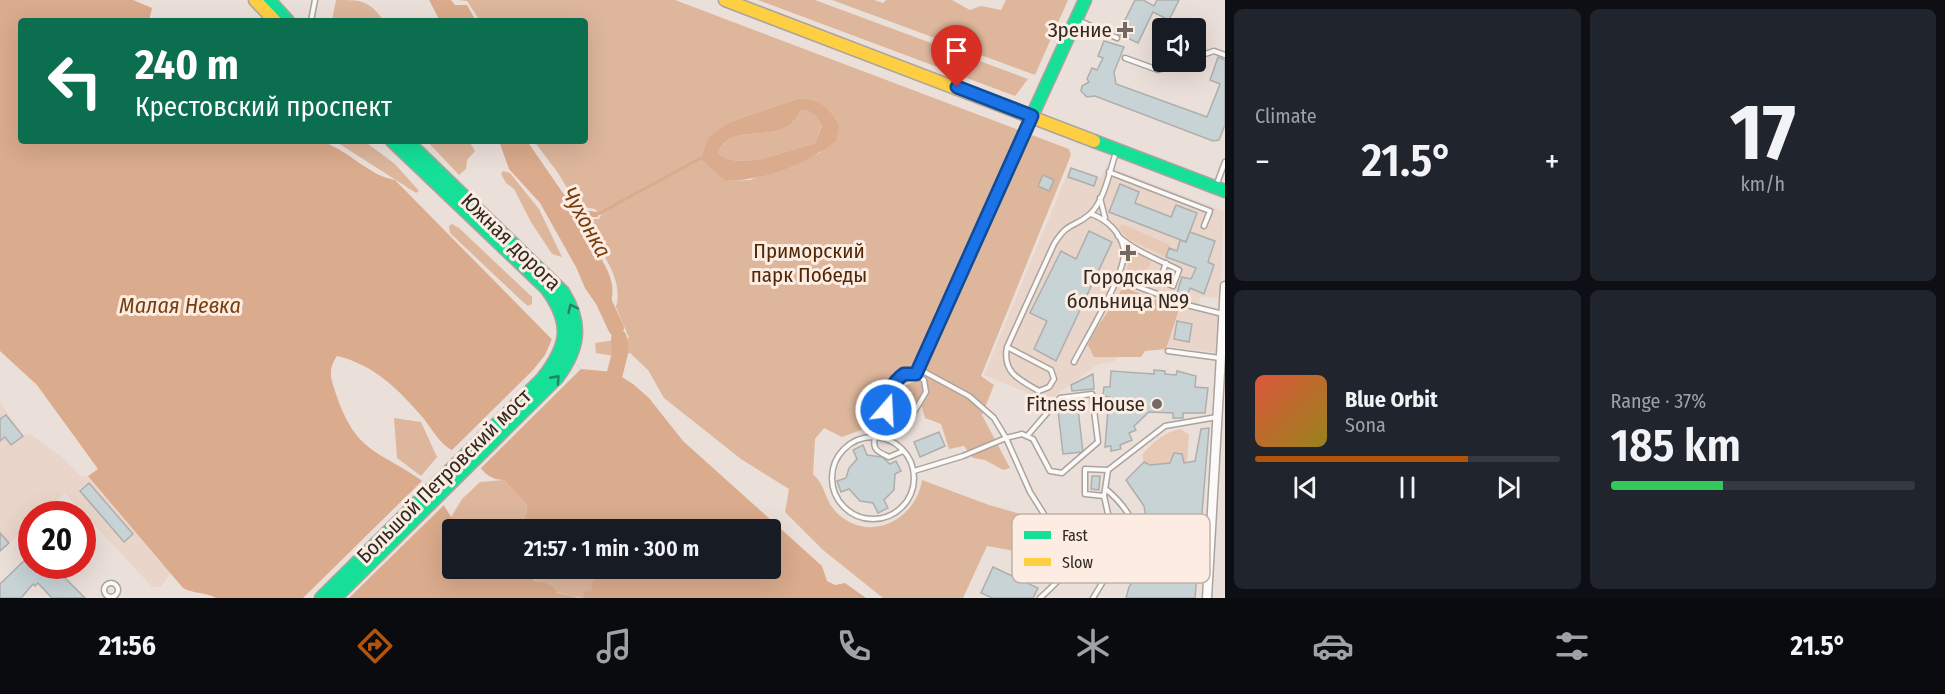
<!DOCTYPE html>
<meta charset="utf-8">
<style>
:root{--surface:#171b24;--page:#20242c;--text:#f1f3f6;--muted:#9ea1a6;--line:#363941;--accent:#b45309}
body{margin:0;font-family:"Fira Sans Condensed",sans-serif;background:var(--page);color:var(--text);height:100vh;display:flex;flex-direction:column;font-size:22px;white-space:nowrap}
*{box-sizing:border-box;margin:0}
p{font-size:20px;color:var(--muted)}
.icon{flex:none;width:33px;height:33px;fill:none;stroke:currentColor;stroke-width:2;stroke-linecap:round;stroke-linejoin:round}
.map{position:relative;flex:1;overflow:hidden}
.panel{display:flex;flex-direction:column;gap:9px;padding:9px;background:#0d0f14;width:720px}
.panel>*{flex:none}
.guide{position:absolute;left:18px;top:18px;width:570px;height:126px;border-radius:6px;box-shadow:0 6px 24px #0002;background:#0b6e4f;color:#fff;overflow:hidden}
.tools{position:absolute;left:1152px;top:18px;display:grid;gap:12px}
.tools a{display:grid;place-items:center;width:54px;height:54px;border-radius:6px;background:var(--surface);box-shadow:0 6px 24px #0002;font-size:30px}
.speed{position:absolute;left:18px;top:501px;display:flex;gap:12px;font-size:30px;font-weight:700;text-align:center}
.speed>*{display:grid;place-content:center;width:78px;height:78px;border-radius:50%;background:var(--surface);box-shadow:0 6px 24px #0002;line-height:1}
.speed .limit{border:9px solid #d22;background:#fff;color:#111}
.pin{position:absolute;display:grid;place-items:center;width:51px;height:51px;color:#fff;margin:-62px -26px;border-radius:50% 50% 50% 0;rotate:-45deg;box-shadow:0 0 6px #0007}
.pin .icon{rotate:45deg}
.me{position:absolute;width:66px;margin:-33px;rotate:19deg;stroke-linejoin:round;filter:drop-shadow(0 0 4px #0008)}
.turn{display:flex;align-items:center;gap:21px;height:126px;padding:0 18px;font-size:27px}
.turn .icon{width:78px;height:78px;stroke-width:2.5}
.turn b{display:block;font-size:42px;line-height:51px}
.big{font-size:45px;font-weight:600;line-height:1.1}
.panel .card{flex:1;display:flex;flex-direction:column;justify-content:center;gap:9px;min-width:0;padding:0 21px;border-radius:9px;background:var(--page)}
.panel .dial{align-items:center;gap:0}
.dial b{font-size:78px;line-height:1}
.song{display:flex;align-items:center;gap:18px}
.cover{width:72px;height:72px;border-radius:9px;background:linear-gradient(135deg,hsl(10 70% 55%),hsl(50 70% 35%))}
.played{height:6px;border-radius:3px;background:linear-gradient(90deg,var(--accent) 70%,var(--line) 70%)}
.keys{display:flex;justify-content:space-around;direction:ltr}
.heat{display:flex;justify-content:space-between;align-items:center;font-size:33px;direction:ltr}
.charge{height:9px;border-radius:4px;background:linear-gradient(90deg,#34c759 37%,var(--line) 0)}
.panel .tiles{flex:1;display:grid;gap:9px;grid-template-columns:repeat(2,1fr)}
.trip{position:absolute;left:442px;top:519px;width:339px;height:60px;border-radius:6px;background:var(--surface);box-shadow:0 6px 24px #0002;font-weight:600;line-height:60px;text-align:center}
.tabs{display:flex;height:96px;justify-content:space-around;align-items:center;background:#090b0e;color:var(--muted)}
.tabs .icon{width:42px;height:42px}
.tabs .current{color:var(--accent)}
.tabs b{font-size:27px;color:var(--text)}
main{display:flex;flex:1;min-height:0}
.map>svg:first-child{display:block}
.built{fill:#ead5ca}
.green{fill:#e8c9b6}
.forest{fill:#ddb69c;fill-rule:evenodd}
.water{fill:#daab8c;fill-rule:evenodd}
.pier{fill:#ebe0d9}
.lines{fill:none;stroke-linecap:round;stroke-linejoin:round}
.stream{stroke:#daab8c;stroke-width:3}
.river{stroke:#daab8c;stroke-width:16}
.building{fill:#c7d3d5;stroke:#aeaeac;stroke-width:1.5}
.lane-casing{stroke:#aba39e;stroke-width:7}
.street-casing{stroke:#aba39e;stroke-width:11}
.fast-casing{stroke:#aba39e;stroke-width:15}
.slow-casing{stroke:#aba39e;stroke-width:15}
.lane{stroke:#fcfaf9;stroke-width:4}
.street{stroke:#fcfaf9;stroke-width:8}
.fast{stroke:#16e098;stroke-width:12}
.slow{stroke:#ffcf43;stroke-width:12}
.oneway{stroke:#24845e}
.route-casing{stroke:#114b97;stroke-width:15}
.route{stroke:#1a73e8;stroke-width:10}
.poi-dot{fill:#726963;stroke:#fdece1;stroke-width:2}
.labels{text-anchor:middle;stroke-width:6;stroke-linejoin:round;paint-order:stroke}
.poi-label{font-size:21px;fill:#312924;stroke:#fdece1;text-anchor:end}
.street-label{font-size:21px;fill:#312924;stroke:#fdece1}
.park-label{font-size:21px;fill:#502808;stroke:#fdece1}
.water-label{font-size:22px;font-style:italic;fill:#773e0e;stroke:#fdece1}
.key{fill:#fdece1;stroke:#c0b2a8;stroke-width:1.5}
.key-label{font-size:16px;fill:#312924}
</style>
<main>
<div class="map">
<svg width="1225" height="598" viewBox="0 0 1225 598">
<rect width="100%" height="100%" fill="#ebe0d9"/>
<g class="built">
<path d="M 1107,166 L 1224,211 L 1220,299 L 1200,296 L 1199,309 L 1219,311 L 1217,353 L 1125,341 L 1115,361 L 1097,365 L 1048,401 L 984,375 L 1070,167 L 1101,178 Z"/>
<path d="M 0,402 L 23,436 L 30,434 L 60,455 L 82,477 L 88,476 L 172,571 L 161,587 L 152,587 L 65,493 L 41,514 L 32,514 L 31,523 L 0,551 Z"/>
</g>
<g class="green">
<path d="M 1122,224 L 1170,245 L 1166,257 L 1128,239 L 1119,229 Z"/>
<path d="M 1135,251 L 1151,261 C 1150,272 1138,272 1130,277 L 1127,268 L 1131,253 Z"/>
<path d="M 1181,429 L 1189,435 L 1187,462 L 1184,463 L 1182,454 L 1174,453 L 1170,463 L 1150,465 L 1144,462 L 1142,455 C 1152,443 1165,431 1181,429 Z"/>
</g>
<g class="forest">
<path d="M 336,0 C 363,0 368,0 384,21 L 332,21 Z"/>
<path d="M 457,0 L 675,0 L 1069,149 L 1071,155 L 981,376 L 994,385 L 982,415 L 1010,468 L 1003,470 L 985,460 L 973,458 L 964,446 L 949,449 L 941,424 L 925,418 L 922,407 L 913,400 L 901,413 L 894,409 C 895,391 904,383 920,381 L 925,368 L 916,365 L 893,377 L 881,397 L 868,398 L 861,406 L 866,428 L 842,437 L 824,428 L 815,439 L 813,474 C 826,486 824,500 837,513 C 869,544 916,520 922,480 L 989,505 L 1035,518 L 1061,555 L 1060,559 L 987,546 L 963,598 L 883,598 L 823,550 L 785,512 L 789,489 L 741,459 L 664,398 L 648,370 L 630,353 L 614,356 L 596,353 L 595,343 L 629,338 L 616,307 C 625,275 595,247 583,219 L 599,219 L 601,215 L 595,209 L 578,206 L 558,173 L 534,141 L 585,141 L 585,21 L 480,21 L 467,1 ZM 797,99 L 839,126 L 820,153 L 750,180 L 725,181 L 715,169 L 721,129 L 730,122 Z"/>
<path d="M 758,0 L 815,0 L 1028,79 L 1015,96 Z"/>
<path d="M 832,0 L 874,0 L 883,3 L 886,0 L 952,0 L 970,10 L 981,6 L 1001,10 L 1006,0 L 1068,0 L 1035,75 Z"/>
<path d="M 801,110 C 812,110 818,115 822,125 L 815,143 C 790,149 739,173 718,153 C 731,122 772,143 793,122 C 796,119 798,114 801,110 Z"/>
<path d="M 335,141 L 364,141 L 395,164 L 419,191 L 416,193 Z"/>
<path d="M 427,141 L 469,141 L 475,151 L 467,160 L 466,169 L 459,175 Z"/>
<path d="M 503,171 L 510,173 L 539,209 L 562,257 L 552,254 L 531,222 L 514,189 L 506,183 L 501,174 Z"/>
<path d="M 452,224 L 459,228 L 532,297 L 532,304 L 528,306 L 523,302 L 450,233 L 449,226 Z"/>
<path d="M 1123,287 L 1179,309 L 1166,349 L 1145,351 L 1141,357 L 1094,357 L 1088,345 C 1097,323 1113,308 1123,287 Z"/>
<path d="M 394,418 L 421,422 L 437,457 L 421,476 L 397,458 Z"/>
<path d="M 504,480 L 527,505 L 526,515 L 517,529 L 461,529 L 450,519 L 462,499 L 480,482 Z"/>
<path d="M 595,568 L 599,571 L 593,591 L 583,598 C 565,596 533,588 528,569 Z"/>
</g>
<g class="water">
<path d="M 0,0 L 133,0 L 152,8 L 149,21 L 21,21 L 21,141 L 320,141 C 348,149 367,175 395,180 L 581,369 L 614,372 L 633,384 L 649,398 L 683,441 L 822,566 L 827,581 L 835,585 L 845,583 L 866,598 L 583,598 L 584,592 L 593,591 L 591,584 L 595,579 L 594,574 L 598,571 L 595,569 L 771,568 L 771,530 L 517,529 L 526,515 L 527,505 L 504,480 C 485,479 484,470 472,458 C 466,452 454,453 447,447 C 438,440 431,428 424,419 C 399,390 375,365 337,356 C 327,371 331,379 336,394 C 357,457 382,450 428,485 C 441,495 448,517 461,529 L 453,530 L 453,568 L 528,569 L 530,577 L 537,582 C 545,582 553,584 557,593 L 579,598 L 216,598 C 205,592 194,594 183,588 L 88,476 L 98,469 L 37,385 L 0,351 Z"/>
<path d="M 429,0 L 451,0 L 455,5 L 467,5 L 476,21 L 440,21 Z"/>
<path d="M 797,99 C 820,99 828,106 839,126 L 836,141 C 805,165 765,180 725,181 C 718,173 707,166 701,158 L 709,137 L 730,122 ZM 801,110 C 812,110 818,116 822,126 L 815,143 C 790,149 739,173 718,153 C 730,122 773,143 793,122 C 796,119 798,114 801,110 Z"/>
<path d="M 499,141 L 527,141 L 574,209 L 598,212 L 598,217 L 582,217 L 580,220 C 588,247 622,274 610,304 L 596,304 L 585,288 L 576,267 L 540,203 L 509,169 Z"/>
</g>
<g class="pier">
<path d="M 552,339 L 581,369 L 478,471 L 469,459 L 450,452 L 533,370 L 545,355 Z"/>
<path d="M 424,479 L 432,484 L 445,504 L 349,598 L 303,598 Z"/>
</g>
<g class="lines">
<path class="stream" d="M 598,214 L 701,158"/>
<g class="river">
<path d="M 597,287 L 616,328"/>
<path d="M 610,393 L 620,353 L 619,338"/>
</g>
</g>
<g class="building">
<path d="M 1135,0 L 1143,0 L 1154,6 L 1157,0 L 1179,0 L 1169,20 L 1153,12 L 1138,43 L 1118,34 Z"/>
<path d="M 1104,41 L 1124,47 L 1114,72 L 1116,84 L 1207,117 L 1220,84 L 1210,80 L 1218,57 L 1225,60 L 1225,125 L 1219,140 L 1213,141 L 1095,96 L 1087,97 L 1081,91 L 1082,86 L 1089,82 L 1087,79 L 1092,68 L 1097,70 L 1103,58 L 1098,56 Z"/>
<path d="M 1071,168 L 1097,177 L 1094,186 L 1068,177 Z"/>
<path d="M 1043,175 L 1054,180 L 1049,191 L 1038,186 Z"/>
<path d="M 1120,184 L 1139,192 L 1135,203 L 1171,217 L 1176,205 L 1197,213 L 1186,242 L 1109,212 Z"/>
<path d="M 1089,231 L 1112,242 L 1056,361 L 1034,349 L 1047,321 L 1030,313 L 1061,251 L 1076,259 Z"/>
<path d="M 1190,232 L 1215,241 L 1208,262 L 1214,265 L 1204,294 L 1190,288 L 1187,296 L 1177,293 L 1182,277 L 1191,279 L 1196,268 L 1166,257 L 1169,248 L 1177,251 L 1180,240 L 1186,242 Z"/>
<path d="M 1177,321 L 1192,324 L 1189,342 L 1174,339 Z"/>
<path d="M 1154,370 L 1165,371 L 1165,374 L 1176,375 L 1177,371 L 1196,376 L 1195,387 L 1208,388 L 1205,413 L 1183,413 L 1183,418 L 1173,418 L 1173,413 L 1149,412 L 1134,426 L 1136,430 L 1129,433 L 1132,440 L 1120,445 L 1121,449 L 1111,451 L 1111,446 L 1105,447 L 1109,397 L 1103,396 L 1104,387 L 1110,387 L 1111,371 L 1154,374 Z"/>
<path d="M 1093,374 L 1094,389 L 1072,391 L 1071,385 Z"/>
<path d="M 1077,400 L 1083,452 L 1063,454 L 1057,402 Z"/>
<path d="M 6,415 L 23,436 L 11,445 L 5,437 L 0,441 L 0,419 Z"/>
<path d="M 1209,428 L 1195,598 L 1126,598 L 1129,587 L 1144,564 L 1149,537 L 1144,506 L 1126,480 L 1144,462 L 1150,465 L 1170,463 L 1174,453 L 1182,454 L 1184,463 L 1195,461 L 1201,429 Z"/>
<path d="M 939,432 L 945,446 L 920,457 L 914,442 Z"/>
<path d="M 863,445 L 867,455 L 882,457 L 890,464 L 896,461 L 901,471 L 895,474 L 894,490 L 884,500 L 888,508 L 878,513 L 873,503 L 860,501 L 849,489 L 841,492 L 837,481 L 846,478 L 849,468 L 857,459 L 853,450 Z"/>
<path d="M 1092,476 L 1100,476 L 1099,490 L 1091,489 Z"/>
<path d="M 89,483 L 133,534 L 124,542 L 80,491 Z"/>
<path d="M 0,533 L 9,543 L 0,551 Z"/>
<path d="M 32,553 L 32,566 L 56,566 L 54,567 L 85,598 L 52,598 L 38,583 L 35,586 L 33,584 L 21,598 L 0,598 L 0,584 Z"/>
<path d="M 993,567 L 1038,588 L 1033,598 L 992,598 L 981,593 Z"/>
</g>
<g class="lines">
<defs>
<g id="lane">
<path d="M 311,21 L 315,0"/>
<path d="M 1080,21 L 1117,38"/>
<path d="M 1196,57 L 1214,51 L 1225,55"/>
<path d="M 1125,58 L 1158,70 L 1184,62"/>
<path d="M 1109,172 L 1210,211 L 1204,226"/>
<path d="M 1216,186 L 1225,162"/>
<path d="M 1100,198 L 1105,218"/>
<path d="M 1118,236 C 1135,251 1159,260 1179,270 L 1173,286 L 1160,280 L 1166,263"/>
<path d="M 1117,279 L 1187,305 L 1223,314"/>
<path d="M 1007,347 L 1051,370 L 1054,379 L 1049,387 L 1039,391 C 1020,380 1002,373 1007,347 L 1054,244 C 1069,220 1073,229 1090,214 C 1104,202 1110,170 1116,152"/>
<path d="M 1168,351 L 1220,358"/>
<path d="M 1074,362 C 1085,340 1127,272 1124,250 C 1121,232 1106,219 1091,214"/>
<path d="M 919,369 L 969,396 L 994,418 L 1006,438 L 1030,492 L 1066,549 C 1074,570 1054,585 1040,598"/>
<path d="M 913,373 L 924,380 L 926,392 L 910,419 L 897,420 L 886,410 L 885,401 L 900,377 Z"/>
<path d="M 916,374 L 1031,119"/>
<circle cx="873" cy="478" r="41"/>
<path d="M 875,437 C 872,450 878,452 889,457 L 903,451"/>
<path d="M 888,440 L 897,420"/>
<path d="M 914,471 L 963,456 L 1006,438 L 1022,434 L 1033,439 L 1050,471 L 1062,473 L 1098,442 L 1092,394 L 1060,398 L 1028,435"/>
<path d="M 1107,490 C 1137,516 1155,555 1107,575"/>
<path d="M 1104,496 L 1085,494 L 1085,469 L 1108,470"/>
<circle cx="111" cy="590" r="7"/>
<path d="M 1093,598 L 1107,575 L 1116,549 L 1104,496 L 1108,470 L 1165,426 L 1217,417"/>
</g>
<path id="street" d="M 1207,598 L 1225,286"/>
<g id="fast">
<path d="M 269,0 L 288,21"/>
<path d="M 1032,116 L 1085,0"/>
<path d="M 1094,141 L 1225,191"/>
<path d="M 321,598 L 542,379 C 569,345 572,323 546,288 L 392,141"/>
<path d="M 335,598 L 557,378 C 579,349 583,324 563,292 L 407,141"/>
</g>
<g id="slow">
<path d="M 255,0 L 275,21"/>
<path d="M 725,0 L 1094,141"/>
</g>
</defs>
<use href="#lane" class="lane-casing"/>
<use href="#street" class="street-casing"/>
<use href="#fast" class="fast-casing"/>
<use href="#slow" class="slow-casing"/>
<use href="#lane" class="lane"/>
<use href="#street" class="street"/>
<use href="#fast" class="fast"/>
<use href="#slow" class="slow"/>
</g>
<defs><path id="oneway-chevron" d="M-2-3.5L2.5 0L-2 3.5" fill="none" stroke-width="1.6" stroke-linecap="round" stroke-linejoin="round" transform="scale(1.5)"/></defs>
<g class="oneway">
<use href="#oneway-chevron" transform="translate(572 308) rotate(-115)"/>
<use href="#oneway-chevron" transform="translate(556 379) rotate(-48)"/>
</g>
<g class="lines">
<defs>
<path id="route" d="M 886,410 C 883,398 894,381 904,374 L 916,374 L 1032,116 L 957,87"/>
</defs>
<use href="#route" class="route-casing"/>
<use href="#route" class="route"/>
</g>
<g class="poi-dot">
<path d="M1122 21h6v6h6v6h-6v6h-6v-6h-6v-6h6z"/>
<path d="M1125 244h6v6h6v6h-6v6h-6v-6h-6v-6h6z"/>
<circle cx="1157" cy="404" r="6"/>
</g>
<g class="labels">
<g class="poi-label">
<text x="1112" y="37">Зрение</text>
<text x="1128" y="284" text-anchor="middle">Городская<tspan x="1128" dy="24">больница №9</tspan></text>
<text x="1145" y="411">Fitness House</text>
</g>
<g class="street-label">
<text transform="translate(511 242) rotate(44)" y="7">Южная дорога</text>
<text transform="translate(444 476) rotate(-45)" y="7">Большой Петровский мост</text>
</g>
<g class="park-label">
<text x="809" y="258">Приморский<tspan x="809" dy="24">парк Победы</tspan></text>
</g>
<g class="water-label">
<text transform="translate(587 222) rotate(61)" y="8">Чухонка</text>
<text x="180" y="313">Малая Невка</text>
</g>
</g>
<rect x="1012" y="514" width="198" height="69" rx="9" class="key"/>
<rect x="1024" y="531" width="27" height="8" fill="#16e098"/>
<rect x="1024" y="558" width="27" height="8" fill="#ffcf43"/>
<g class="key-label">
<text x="1062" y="541">Fast</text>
<text x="1062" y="568">Slow</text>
</g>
</svg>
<div class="tools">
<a><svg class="icon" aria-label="sound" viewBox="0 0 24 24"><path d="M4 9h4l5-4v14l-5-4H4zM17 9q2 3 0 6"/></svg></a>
</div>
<div class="speed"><div class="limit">20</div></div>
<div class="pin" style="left:957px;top:87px;background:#d93025"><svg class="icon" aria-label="arrive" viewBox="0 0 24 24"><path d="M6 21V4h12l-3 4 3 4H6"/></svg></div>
<svg class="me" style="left:886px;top:410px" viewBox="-20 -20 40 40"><circle r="17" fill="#1a73e8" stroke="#fff" stroke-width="3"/><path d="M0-11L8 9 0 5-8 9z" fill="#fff"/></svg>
<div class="trip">21:57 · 1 min · 300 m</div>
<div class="guide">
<div class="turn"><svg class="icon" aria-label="left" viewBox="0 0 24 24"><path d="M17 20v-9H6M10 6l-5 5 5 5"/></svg><div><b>240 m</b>Крестовский проспект</div></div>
</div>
</div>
<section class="panel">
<div class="tiles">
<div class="card"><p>Climate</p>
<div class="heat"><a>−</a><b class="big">21.5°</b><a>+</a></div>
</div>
<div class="card dial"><b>17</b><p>km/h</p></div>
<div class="card">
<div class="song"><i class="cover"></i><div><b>Blue Orbit</b><p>Sona</p></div></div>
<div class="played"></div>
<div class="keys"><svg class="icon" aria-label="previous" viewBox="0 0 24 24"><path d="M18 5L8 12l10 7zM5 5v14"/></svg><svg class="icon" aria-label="pause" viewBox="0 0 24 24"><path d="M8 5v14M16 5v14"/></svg><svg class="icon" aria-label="next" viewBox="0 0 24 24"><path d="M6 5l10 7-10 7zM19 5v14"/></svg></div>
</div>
<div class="card"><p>Range · 37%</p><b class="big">185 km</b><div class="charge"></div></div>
</div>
</section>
</main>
<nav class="tabs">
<b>21:56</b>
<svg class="icon current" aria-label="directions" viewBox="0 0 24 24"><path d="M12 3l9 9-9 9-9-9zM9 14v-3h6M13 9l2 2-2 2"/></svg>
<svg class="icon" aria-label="music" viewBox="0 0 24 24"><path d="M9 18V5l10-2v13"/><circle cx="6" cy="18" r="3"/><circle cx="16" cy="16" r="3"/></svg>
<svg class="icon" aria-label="phone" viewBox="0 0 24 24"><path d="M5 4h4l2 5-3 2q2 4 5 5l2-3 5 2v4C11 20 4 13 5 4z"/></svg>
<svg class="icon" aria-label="climate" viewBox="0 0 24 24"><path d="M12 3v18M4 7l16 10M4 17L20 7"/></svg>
<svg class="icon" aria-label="car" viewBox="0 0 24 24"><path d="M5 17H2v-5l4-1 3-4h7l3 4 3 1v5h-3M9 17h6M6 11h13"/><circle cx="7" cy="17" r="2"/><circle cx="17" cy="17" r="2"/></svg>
<svg class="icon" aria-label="filters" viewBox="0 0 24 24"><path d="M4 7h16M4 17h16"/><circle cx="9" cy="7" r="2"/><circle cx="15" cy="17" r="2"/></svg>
<b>21.5°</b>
</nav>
